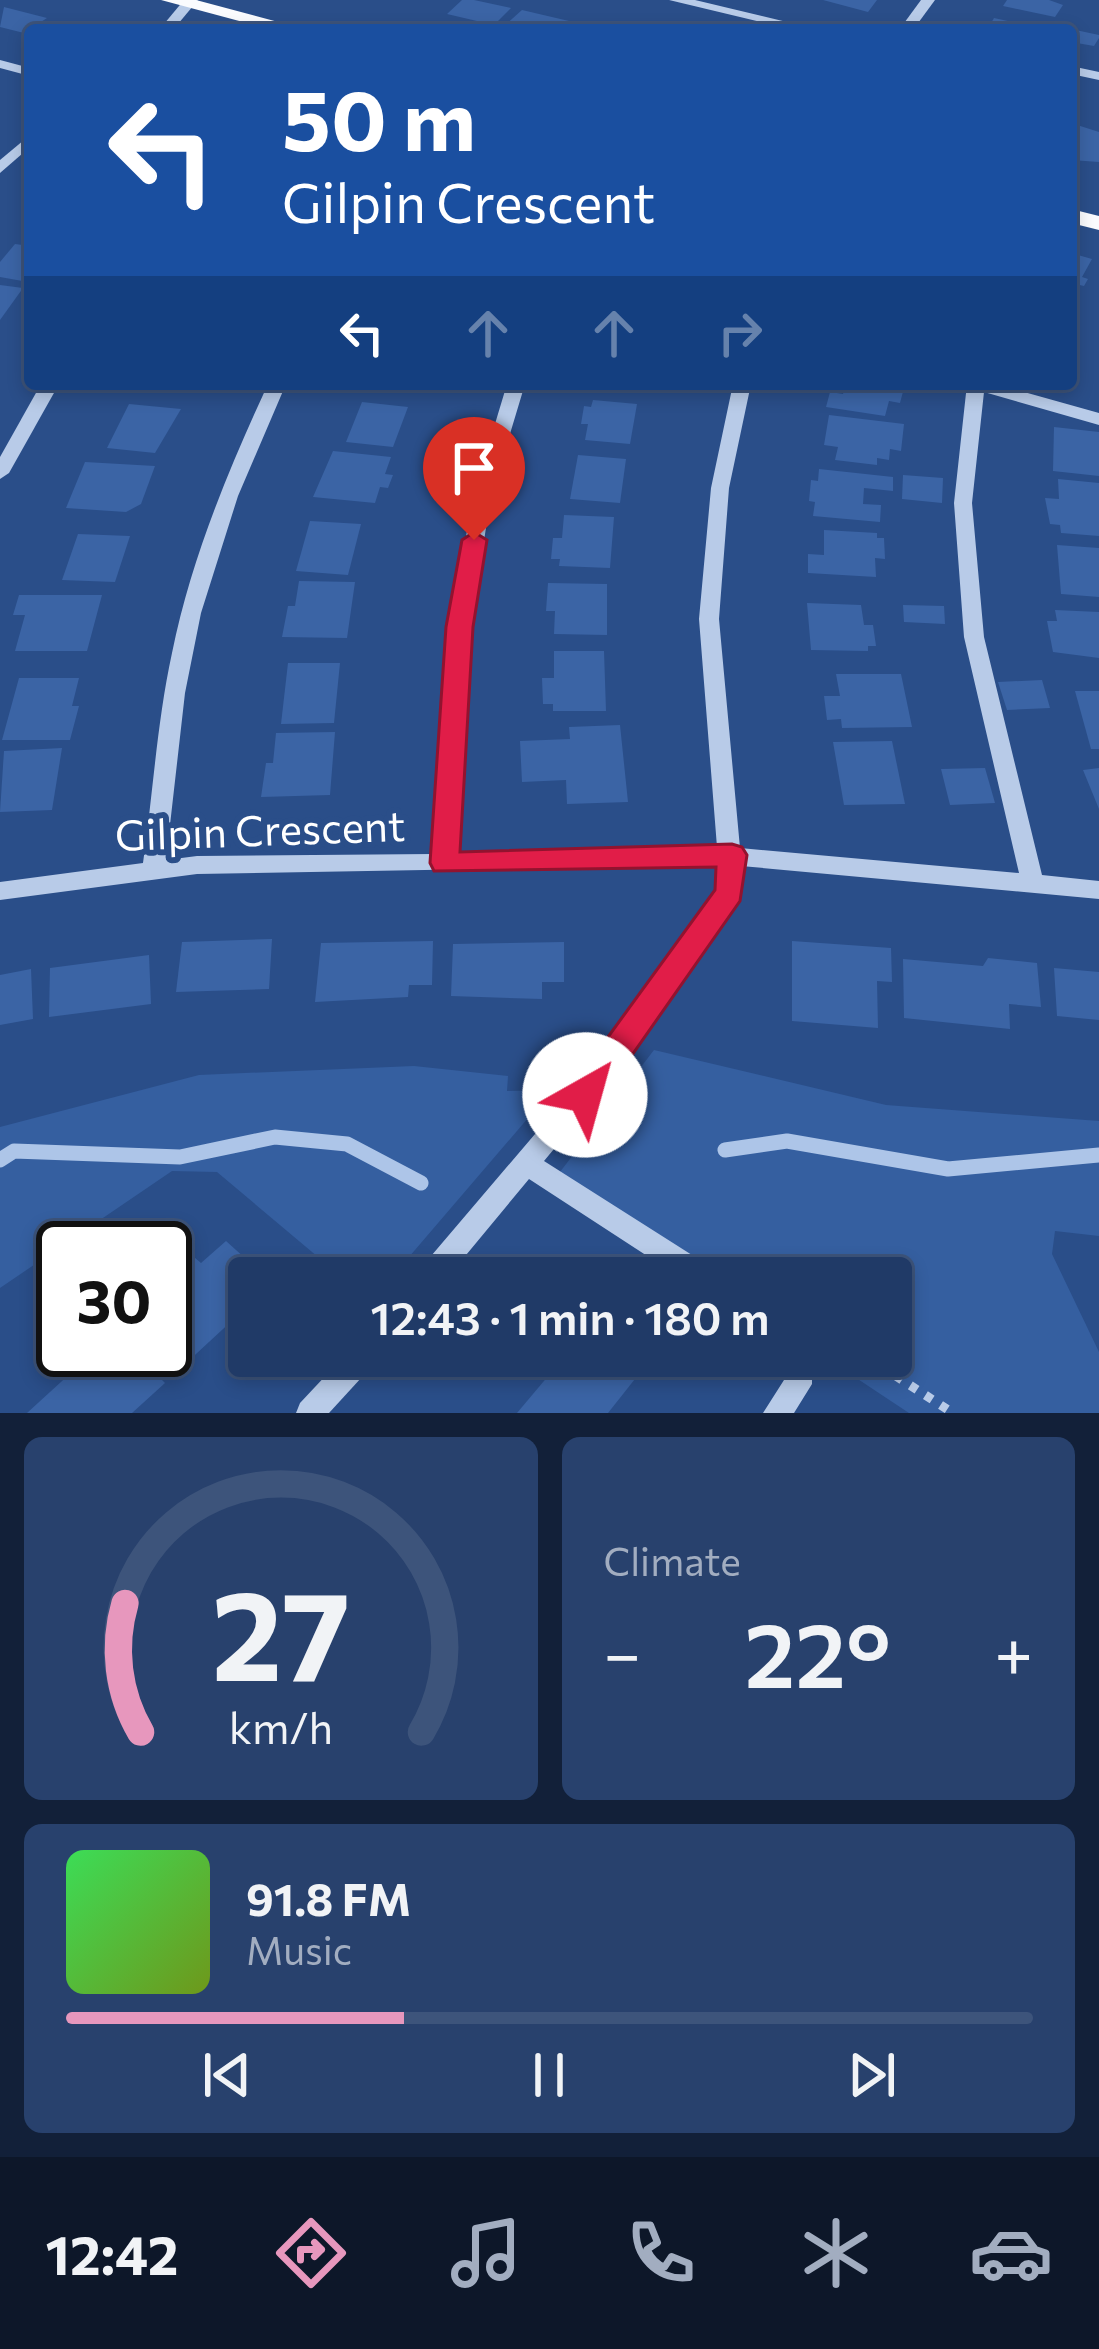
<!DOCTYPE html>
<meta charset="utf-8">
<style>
:root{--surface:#203a67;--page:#28416d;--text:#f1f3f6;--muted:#a2adc0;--line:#3d547b;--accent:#e797bd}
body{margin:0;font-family:Commissioner,sans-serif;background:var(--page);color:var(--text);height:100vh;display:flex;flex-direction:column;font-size:45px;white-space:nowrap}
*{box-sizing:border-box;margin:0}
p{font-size:39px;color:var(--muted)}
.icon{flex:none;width:66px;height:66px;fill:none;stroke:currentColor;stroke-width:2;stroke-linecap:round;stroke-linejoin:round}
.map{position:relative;height:1413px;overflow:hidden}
.panel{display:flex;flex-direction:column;gap:24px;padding:24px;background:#122039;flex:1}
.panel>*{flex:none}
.banner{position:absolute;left:24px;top:24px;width:1053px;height:366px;border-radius:12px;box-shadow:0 6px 18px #0003,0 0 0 3px var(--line);background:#1a4fa0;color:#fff;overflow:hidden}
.speed{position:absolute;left:36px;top:1221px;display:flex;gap:24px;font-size:60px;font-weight:700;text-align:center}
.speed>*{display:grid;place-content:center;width:156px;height:156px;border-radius:50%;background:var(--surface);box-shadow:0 6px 18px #0003,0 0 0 3px var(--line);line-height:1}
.speed .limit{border:6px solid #111;border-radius:18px;background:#fff;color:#111}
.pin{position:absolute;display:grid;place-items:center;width:102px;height:102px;color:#fff;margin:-123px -51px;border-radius:50% 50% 50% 0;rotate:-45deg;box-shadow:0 0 12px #0007}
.pin .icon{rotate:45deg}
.me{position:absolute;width:132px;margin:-66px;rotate:38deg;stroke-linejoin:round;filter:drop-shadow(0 0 9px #0008)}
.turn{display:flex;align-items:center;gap:42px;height:252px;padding:0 60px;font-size:54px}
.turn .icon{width:156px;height:156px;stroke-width:2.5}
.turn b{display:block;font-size:84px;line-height:102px}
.lanes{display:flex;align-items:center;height:114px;padding:0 60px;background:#0003;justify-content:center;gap:60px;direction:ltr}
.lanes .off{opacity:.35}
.big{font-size:90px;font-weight:600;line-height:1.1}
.panel .tile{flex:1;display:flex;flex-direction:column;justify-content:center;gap:18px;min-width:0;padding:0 42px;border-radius:18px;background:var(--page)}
.panel .dial{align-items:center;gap:0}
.dial svg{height:312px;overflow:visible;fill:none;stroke:var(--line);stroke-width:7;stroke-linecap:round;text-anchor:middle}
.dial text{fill:var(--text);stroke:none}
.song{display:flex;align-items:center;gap:36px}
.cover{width:144px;height:144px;border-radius:18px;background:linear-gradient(135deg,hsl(130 70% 55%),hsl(80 70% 35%))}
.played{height:12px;border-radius:6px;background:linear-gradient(90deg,var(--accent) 35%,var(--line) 35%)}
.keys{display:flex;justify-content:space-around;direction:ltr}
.heat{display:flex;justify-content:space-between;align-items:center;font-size:66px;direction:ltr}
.panel .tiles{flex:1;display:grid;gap:24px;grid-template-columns:1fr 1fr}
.tile:last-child{grid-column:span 2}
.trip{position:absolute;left:228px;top:1257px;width:684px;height:120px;border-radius:12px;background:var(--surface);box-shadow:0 6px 18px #0003,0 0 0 3px var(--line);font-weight:600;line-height:120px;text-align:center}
.tab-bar{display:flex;height:192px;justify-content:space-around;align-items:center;background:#0d1729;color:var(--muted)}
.tab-bar .icon{width:84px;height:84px}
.tab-bar .selected{color:var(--accent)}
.tab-bar b{font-size:54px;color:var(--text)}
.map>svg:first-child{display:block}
.green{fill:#355fa0}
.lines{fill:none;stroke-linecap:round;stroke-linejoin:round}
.stream{stroke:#adc5e8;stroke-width:15}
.building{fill:#3b64a5}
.path{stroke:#b8cbe8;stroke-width:9;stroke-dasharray:8 10;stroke-linecap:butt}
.minor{fill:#b8cbe8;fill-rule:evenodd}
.major{fill:#fafbfe;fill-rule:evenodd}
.route{fill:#e11d48;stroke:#92132f;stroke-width:3}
.labels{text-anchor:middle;stroke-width:12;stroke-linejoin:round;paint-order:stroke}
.street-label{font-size:42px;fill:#fff;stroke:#2a4e89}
</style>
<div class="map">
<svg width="1099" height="1413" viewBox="0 0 1099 1413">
<rect width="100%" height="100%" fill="#2a4e89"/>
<g class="green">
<path d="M 654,1050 L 886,1105 L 1099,1121 L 1099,1236 L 1055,1231 L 1052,1254 L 1099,1352 L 1099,1413 L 909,1413 L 823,1356 L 891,1356 L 891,1278 L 704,1278 L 553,1181 Z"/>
<path d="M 414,1066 L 508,1076 L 507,1091 L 552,1090 L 391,1278 L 343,1278 L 217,1172 L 172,1171 L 0,1288 L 0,1127 L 199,1075 Z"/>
</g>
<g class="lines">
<g class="stream">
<path d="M 725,1150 L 787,1141 L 948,1169 L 1099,1155"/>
<path d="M 0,1160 L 14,1151 L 180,1157 L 275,1137 L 347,1144 L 421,1183"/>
</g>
</g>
<g class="building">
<path d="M 462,0 L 474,0 L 511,8 L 494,25 L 447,14 Z"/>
<path d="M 823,0 L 877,0 L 868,12 Z"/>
<path d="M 1007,0 L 1049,0 L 1063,5 L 1055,17 L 1003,6 Z"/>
<path d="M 4,7 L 47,18 L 24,33 L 0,27 Z"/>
<path d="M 522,10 L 569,21 L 559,30 L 503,27 Z"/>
<path d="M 994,18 L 1040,28 L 1040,30 L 987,30 Z"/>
<path d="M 1071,29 L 1099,35 L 1099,38 L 1094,46 L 1071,42 Z"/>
<path d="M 1071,123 L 1099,132 L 1099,162 L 1071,160 Z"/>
<path d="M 15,244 L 30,246 L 28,282 L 0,277 L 0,262 Z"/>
<path d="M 1071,253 L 1092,259 L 1082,277 L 1088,279 L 1084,286 L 1071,283 Z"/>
<path d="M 0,285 L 23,288 L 0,320 Z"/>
<path d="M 846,384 L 905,384 L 900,403 L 889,401 L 885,416 L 826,407 L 830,392 L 843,394 Z"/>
<path d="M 593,400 L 637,404 L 630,444 L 585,440 L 588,424 L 581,424 L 584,406 L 591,407 Z"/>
<path d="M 362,402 L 408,407 L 393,447 L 346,442 Z"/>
<path d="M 129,404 L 181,409 L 155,453 L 107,448 Z"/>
<path d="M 829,415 L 904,424 L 901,451 L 890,449 L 889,460 L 877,458 L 877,465 L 835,460 L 838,447 L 824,445 Z"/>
<path d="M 1054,427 L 1099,432 L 1099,476 L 1053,471 Z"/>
<path d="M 333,451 L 391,457 L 385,474 L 393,475 L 388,488 L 380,487 L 375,503 L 313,497 Z"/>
<path d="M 578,455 L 626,459 L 620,503 L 570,499 Z"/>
<path d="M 85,462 L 155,466 L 141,504 L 126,512 L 66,508 Z"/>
<path d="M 819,469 L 893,477 L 893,491 L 864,488 L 863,504 L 881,505 L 880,522 L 813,516 L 815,502 L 809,501 L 811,480 L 818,481 Z"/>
<path d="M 903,475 L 943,478 L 942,503 L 902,499 Z"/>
<path d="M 1058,479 L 1099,483 L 1099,536 L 1061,533 L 1060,525 L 1050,524 L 1045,498 L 1059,499 Z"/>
<path d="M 564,515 L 614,517 L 610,568 L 559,566 L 560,559 L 551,559 L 553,538 L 562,538 Z"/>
<path d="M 310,521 L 361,524 L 348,575 L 296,571 Z"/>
<path d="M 824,530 L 877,533 L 877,538 L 884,538 L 885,559 L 875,558 L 876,577 L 808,573 L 808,554 L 824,555 Z"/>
<path d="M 78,534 L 130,536 L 115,582 L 62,580 Z"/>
<path d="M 1057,545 L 1099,548 L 1099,597 L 1061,594 Z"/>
<path d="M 299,581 L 355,582 L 347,638 L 282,637 L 288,606 L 295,606 Z"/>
<path d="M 548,583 L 607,584 L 607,635 L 554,634 L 555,611 L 546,611 Z"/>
<path d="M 19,595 L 102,595 L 87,651 L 15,651 L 25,615 L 13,615 Z"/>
<path d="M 807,603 L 861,605 L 864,625 L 873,625 L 876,646 L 868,646 L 868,651 L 811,650 Z"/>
<path d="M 903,605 L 944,606 L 945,624 L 904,622 Z"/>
<path d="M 1055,610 L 1099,612 L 1099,658 L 1053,652 L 1047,621 L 1057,621 Z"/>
<path d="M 554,651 L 604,651 L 606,711 L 553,711 L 553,704 L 543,704 L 542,678 L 554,678 Z"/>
<path d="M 288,663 L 340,663 L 334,723 L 281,724 Z"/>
<path d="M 836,674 L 901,674 L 912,727 L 842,728 L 841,719 L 827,720 L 824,696 L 840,696 Z"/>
<path d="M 19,678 L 79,678 L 72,706 L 79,706 L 70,740 L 2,740 Z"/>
<path d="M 1042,680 L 1050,708 L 1007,710 L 998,682 Z"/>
<path d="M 1075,691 L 1099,691 L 1099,749 L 1091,749 Z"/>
<path d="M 620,725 L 628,802 L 567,804 L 566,780 L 522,782 L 520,741 L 570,739 L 569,727 Z"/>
<path d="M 335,732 L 330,795 L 261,797 L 266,763 L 273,763 L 276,733 Z"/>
<path d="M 892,741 L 905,804 L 844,805 L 833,742 Z"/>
<path d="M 62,748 L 52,810 L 0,812 L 4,751 Z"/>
<path d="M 985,768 L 995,803 L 950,805 L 941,769 Z"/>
<path d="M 1099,768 L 1099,809 L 1083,770 Z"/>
<path d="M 272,939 L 269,989 L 176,992 L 182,942 Z"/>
<path d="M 433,941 L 432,985 L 409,985 L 408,997 L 315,1002 L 321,943 Z"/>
<path d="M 792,941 L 891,948 L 892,982 L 877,981 L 878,1028 L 792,1021 Z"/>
<path d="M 564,942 L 564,982 L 542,982 L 542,999 L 451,996 L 453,944 Z"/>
<path d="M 149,955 L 151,1004 L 49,1017 L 50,968 Z"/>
<path d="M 988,958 L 1037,963 L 1041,1007 L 1009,1004 L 1010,1029 L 904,1018 L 903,959 L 983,966 Z"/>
<path d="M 1054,968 L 1099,972 L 1099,1020 L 1057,1016 Z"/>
<path d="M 31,969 L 33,1019 L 0,1025 L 0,975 Z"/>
<path d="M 226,1241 L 267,1278 L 249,1278 L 249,1305 L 183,1366 L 165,1349 L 165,1283 L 194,1257 L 201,1263 Z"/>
<path d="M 96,1350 L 132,1350 L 165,1383 L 132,1413 L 27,1413 Z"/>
<path d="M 565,1356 L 645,1356 L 650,1360 L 608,1413 L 517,1413 Z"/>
</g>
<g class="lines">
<path class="path" d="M 865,1356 L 953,1413"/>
<g class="minor">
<path d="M 184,0 L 198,0 L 173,30 L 159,30 Z"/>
<path d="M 669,0 L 695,0 L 820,30 L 794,30 Z"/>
<path d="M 921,0 L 935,0 L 913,30 L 899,30 Z"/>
<path d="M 0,60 L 30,68 L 30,76 L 0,68 Z"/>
<path d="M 1071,66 L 1099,72 L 1099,80 L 1071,74 Z"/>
<path d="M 30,135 L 30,147 L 0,173 L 0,160 Z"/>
<path d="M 41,384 L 59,384 L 9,473 L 0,479 L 0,457 Z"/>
<path d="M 268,384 L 286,384 L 238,496 L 201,613 L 185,693 L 166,860 L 197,856 L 433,854 L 450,627 L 473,497 L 507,384 L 525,384 L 491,497 L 470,627 L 456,854 L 678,845 L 717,847 L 699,619 L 711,488 L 733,384 L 751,384 L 729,488 L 719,619 L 740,848 L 1019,873 L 964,637 L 954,503 L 967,384 L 995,384 L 1099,413 L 1099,425 L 984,392 L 972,503 L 984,637 L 1042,875 L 1099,881 L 1099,899 L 741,866 L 743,888 L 740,894 L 622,1067 L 544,1161 L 714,1269 L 718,1278 L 681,1278 L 529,1179 L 447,1278 L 416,1278 L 420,1269 L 604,1053 L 720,887 L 719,865 L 197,874 L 0,900 L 0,882 L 143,863 C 153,793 157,722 172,653 C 191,559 228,471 268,384 Z"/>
<path d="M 344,1356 L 377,1356 L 373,1365 L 329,1413 L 296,1413 L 300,1403 Z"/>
<path d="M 784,1356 L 812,1356 L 812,1384 L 794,1413 L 763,1413 L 784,1380 Z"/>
</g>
<g class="major">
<path d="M 161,0 L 196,0 L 308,30 L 273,30 Z"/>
<path d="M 1071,209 L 1099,216 L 1099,230 L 1071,223 Z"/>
</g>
</g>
<path class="route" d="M 474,532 L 487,540 L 473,627 L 460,852 L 732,844 L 742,847 L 747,855 L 740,901 L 597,1105 L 585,1109 L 573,1105 L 569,1095 L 573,1085 L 715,890 L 716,867 L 434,871 L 430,863 L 446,627 L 462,540 Z"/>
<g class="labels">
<g class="street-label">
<text transform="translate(260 831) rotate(-2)" y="15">Gilpin Crescent</text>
</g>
</g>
</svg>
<div class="speed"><div class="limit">30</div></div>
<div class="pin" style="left:474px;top:540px;background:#d93025"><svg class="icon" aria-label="arrive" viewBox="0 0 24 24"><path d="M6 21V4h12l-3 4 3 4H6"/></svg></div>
<svg class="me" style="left:585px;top:1095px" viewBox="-20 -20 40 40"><circle r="19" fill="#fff"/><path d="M0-13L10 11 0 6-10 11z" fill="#e11d48"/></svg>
<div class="trip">12:43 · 1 min · 180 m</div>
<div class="banner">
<div class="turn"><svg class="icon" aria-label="left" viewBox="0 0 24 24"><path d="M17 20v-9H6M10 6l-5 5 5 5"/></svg><div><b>50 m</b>Gilpin Crescent</div></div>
<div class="lanes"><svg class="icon" aria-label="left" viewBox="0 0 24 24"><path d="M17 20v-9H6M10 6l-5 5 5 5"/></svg><svg class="icon off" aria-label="ahead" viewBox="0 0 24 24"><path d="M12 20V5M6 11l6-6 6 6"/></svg><svg class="icon off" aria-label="ahead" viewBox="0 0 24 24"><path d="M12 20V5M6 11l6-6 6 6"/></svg><svg class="icon off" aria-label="right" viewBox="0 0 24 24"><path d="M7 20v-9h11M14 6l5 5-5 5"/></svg></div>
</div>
</div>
<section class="panel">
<div class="tiles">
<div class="tile dial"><svg viewBox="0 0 100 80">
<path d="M14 69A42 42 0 1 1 86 69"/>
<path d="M14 69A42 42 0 0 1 10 36" stroke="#e797bd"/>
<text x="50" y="56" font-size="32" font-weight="700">27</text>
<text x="50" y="72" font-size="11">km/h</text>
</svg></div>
<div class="tile"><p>Climate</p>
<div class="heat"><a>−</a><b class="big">22°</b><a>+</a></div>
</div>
<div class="tile">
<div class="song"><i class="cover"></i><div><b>91.8 FM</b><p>Music</p></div></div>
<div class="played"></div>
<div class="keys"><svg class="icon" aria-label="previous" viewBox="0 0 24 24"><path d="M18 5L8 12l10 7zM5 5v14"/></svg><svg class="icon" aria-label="pause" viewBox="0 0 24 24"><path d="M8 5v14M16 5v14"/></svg><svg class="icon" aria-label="next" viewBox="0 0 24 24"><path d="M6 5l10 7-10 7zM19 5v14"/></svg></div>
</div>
</div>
</section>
<nav class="tab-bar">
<b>12:42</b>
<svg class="icon selected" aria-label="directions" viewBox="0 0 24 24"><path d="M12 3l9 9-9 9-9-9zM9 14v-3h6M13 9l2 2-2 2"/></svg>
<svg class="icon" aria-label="music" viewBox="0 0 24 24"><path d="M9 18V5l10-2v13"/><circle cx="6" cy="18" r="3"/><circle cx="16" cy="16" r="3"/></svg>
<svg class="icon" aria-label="phone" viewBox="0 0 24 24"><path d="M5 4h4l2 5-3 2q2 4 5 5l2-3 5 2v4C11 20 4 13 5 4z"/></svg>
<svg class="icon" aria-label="climate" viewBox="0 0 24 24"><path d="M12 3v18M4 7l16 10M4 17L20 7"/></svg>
<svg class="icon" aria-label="car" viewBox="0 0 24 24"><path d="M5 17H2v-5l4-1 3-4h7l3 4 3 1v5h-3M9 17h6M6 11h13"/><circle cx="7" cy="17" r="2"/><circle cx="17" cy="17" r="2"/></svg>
</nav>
